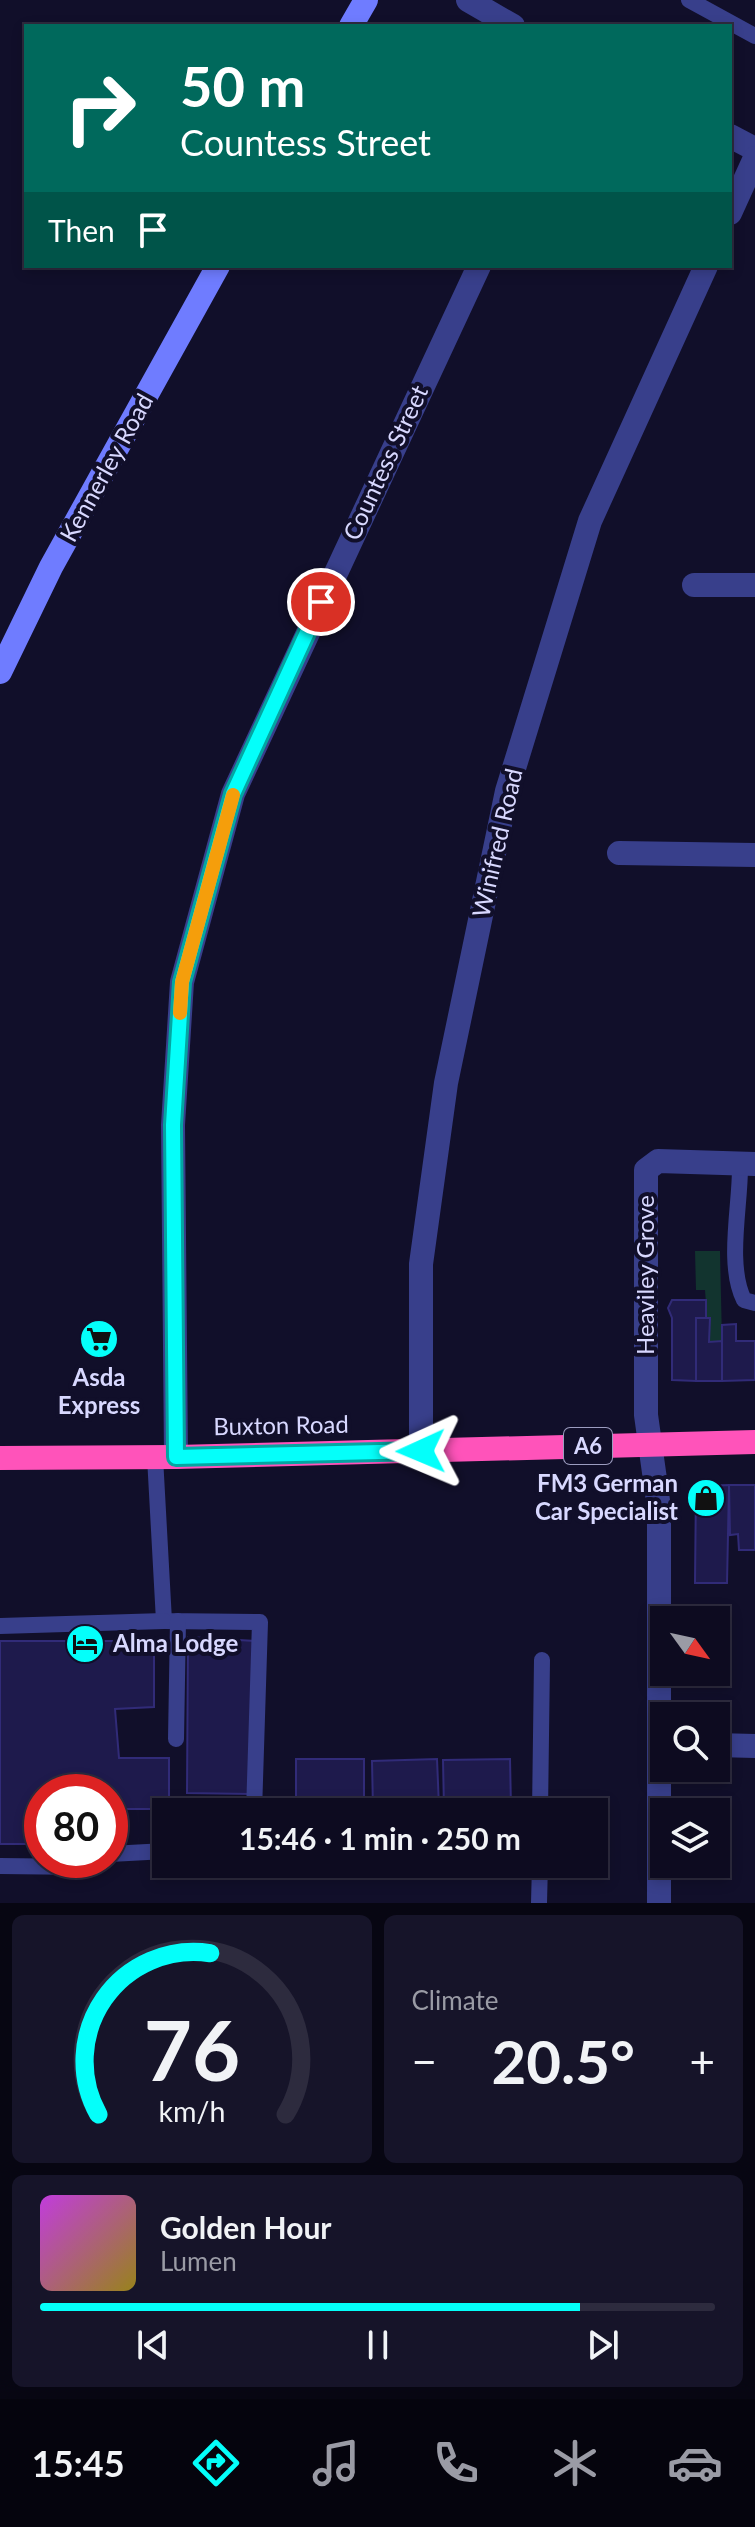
<!DOCTYPE html>
<meta charset="utf-8">
<style>
:root{--surface:#0d0b20;--page:#161429;--text:#f1f3f6;--muted:#9a9ba5;--line:#2d2b3e;--accent:#04fffa}
body{margin:0;font-family:Lato,sans-serif;background:var(--page);color:var(--text);height:100vh;display:flex;flex-direction:column;font-size:30px;white-space:nowrap}
*{box-sizing:border-box;margin:0}
p{font-size:26px;color:var(--muted)}
.icon{flex:none;width:44px;height:44px;fill:none;stroke:currentColor;stroke-width:2;stroke-linecap:round;stroke-linejoin:round}
.map{position:relative;height:1903px;overflow:hidden}
.side{display:flex;flex-direction:column;gap:12px;padding:12px;background:#070612;flex:1}
.side>*{flex:none}
.banner{position:absolute;left:24px;top:24px;width:708px;height:244px;border-radius:0px;box-shadow:0 4px 12px #0003,0 0 0 2px var(--line);background:#00695c;color:#fff;overflow:hidden}
.needle{width:52px;rotate:123deg}
.fabs{position:absolute;left:650px;top:1606px;display:grid;gap:16px}
.fabs a{display:grid;place-items:center;width:80px;height:80px;border-radius:0px;background:var(--surface);box-shadow:0 4px 12px #0003,0 0 0 2px var(--line);font-size:40px}
.speed{position:absolute;left:24px;top:1774px;display:flex;gap:16px;font-size:40px;font-weight:700;text-align:center}
.speed>*{display:grid;place-content:center;width:104px;height:104px;border-radius:50%;background:var(--surface);box-shadow:0 4px 12px #0003,0 0 0 2px var(--line);line-height:1}
.speed .limit{border:12px solid #d22;background:#fff;color:#111}
.pin{position:absolute;display:grid;place-items:center;width:68px;height:68px;color:#fff;margin:-34px;border:4px solid #fff;border-radius:50%;box-shadow:0 2px 8px #0007}
.me{position:absolute;width:88px;margin:-44px;rotate:269deg;stroke-linejoin:round;filter:drop-shadow(0 0 6px #0008)}
.turn{display:flex;align-items:center;gap:28px;height:168px;padding:0 24px;font-size:36px}
.turn .icon{width:104px;height:104px;stroke-width:2.5}
.turn b{display:block;font-size:56px;line-height:68px}
.then{display:flex;align-items:center;height:76px;padding:0 24px;background:#0003;gap:16px;font-size:30px}
.big{font-size:60px;font-weight:700;line-height:1.1}
.side .tile{flex:1;display:flex;flex-direction:column;justify-content:center;gap:12px;min-width:0;padding:0 28px;border-radius:12px;background:var(--page)}
.side .dial{align-items:center;gap:0}
.dial svg{height:208px;overflow:visible;fill:none;stroke:var(--line);stroke-width:7;stroke-linecap:round;text-anchor:middle}
.dial text{fill:var(--text);stroke:none}
.song{display:flex;align-items:center;gap:24px}
.cover{width:96px;height:96px;border-radius:12px;background:linear-gradient(135deg,hsl(290 70% 55%),hsl(50 70% 35%))}
.played{height:8px;border-radius:4px;background:linear-gradient(90deg,var(--accent) 80%,var(--line) 80%)}
.keys{display:flex;justify-content:space-around;direction:ltr}
.heat{display:flex;justify-content:space-between;align-items:center;font-size:44px;direction:ltr}
.side .tiles{flex:1;display:grid;gap:12px;grid-template-columns:1fr 1fr}
.tile:last-child{grid-column:span 2}
.trip{position:absolute;left:152px;top:1798px;width:456px;height:80px;border-radius:0px;background:var(--surface);box-shadow:0 4px 12px #0003,0 0 0 2px var(--line);font-weight:700;line-height:80px;text-align:center}
.tab-bar{display:flex;height:128px;justify-content:space-around;align-items:center;background:#05040d;color:var(--muted)}
.tab-bar .icon{width:56px;height:56px}
.tab-bar .on{color:var(--accent)}
.tab-bar b{font-size:36px;color:var(--text)}
.map>svg:first-child{display:block}
.green{fill:#12342f}
.building{fill:#1e1a4c;stroke:#312b78;stroke-width:2}
.lines{fill:none;stroke-linecap:round;stroke-linejoin:round}
.lane{stroke:#383f8b;stroke-width:16}
.street{stroke:#383f8b;stroke-width:24}
.secondary{stroke:#6f7cff;stroke-width:24}
.highway{stroke:#ff53ba;stroke-width:24}
.route-casing{stroke:#03a6a2;stroke-width:20}
.route{stroke:#04fffa;stroke-width:14}
.slow{stroke:#f59e0b;stroke-width:14}
.labels{text-anchor:middle;stroke-width:8;stroke-linejoin:round;paint-order:stroke}
.shield{fill:#110f2a;stroke:#9c9cbf;stroke-width:2}
.shield-label{font-size:22px;font-weight:bold;fill:#d8d8ff}
.street-label{font-size:24px;fill:#d8d8ff;stroke:#110f2a}
.poi-label{font-size:24px;font-weight:bold;fill:#d8d8ff;stroke:#110f2a}
</style>
<div class="map">
<svg width="755" height="1903" viewBox="0 0 755 1903">
<rect width="100%" height="100%" fill="#110f2a"/>
<path class="green" d="M 695,1251 L 720,1251 L 722,1341 L 709,1342 L 705,1290 L 696,1290 Z"/>
<g class="building">
<path d="M 672,1300 L 706,1300 L 706,1318 L 696,1318 L 696,1381 L 672,1380 L 672,1318 L 668,1308 Z"/>
<path d="M 696,1318 L 710,1318 L 709,1342 L 722,1341 L 722,1381 L 696,1381 Z"/>
<path d="M 736,1324 L 736,1341 L 755,1341 L 755,1380 L 722,1381 L 722,1325 Z"/>
<path d="M 729,1485 L 755,1485 L 755,1550 L 739,1550 L 738,1534 L 730,1535 Z"/>
<path d="M 729,1485 L 727,1583 L 695,1583 L 696,1486 Z"/>
<path d="M 188,1637 L 255,1641 L 251,1794 L 187,1793 Z"/>
<path d="M 0,1641 L 154,1641 L 154,1707 L 115,1709 L 119,1758 L 169,1758 L 169,1809 L 110,1809 L 110,1792 L 42,1792 L 42,1844 L 0,1844 Z"/>
<rect x="296" y="1759" width="68" height="53"/>
<path d="M 437,1759 L 439,1807 L 373,1809 L 372,1761 Z"/>
<path d="M 510,1759 L 511,1808 L 444,1809 L 443,1760 Z"/>
</g>
<g class="lines">
<g class="lane">
<path d="M 689,0 L 755,36"/>
<path d="M 740,1164 C 741,1203 726,1264 744,1300 L 755,1303"/>
<path d="M 155,1457 L 164,1621 L 260,1622 L 254,1812"/>
<path d="M 0,1626 L 164,1621"/>
<path d="M 176,1739 L 178,1621"/>
<path d="M 540,1812 L 542,1660"/>
<path d="M 110,1854 L 166,1851"/>
<path d="M 0,1866 L 86,1867 L 97,1860"/>
<path d="M 539,1903 L 540,1864"/>
</g>
<g class="street">
<path d="M 468,0 L 513,26"/>
<path d="M 730,136 L 755,149"/>
<path d="M 730,213 L 755,158"/>
<path d="M 694,585 L 755,585"/>
<path d="M 619,853 L 755,855"/>
<path d="M 421,1451 L 421,1264 L 446,1083 L 507,791 L 590,521 L 706,266"/>
<path d="M 176,1457 L 173,1125 L 182,982 L 233,794 L 479,266"/>
<path d="M 716,1745 L 755,1746"/>
<path d="M 659,1903 L 659,1508 L 646,1415 L 646,1170 L 658,1161 L 755,1164"/>
</g>
<g class="secondary">
<path d="M 351,26 L 366,0"/>
<path d="M 0,672 L 51,567 L 218,266"/>
</g>
<path class="highway" d="M 0,1458 L 176,1457 L 755,1442"/>
</g>
<g class="lines">
<defs>
<path id="route" d="M 321,602 L 233,794 L 182,982 L 173,1125 L 176,1457 L 421,1451"/>
</defs>
<use href="#route" class="route-casing"/>
<use href="#route" class="route"/>
<path class="slow" d="M 180,1013 L 182,982 L 233,795"/>
</g>
<defs>
<symbol id="supermarket-disc" viewBox="-11 -11 22 22"><circle r="9.5" fill="#04fffa" stroke="#110f2a"/><path d="M-6-5.5h2.5l.6 2H6L4.5 2H-2.5L-4.4-4H-6ZM-1.5 3.2a1.3 1.3 0 1 0 .1 0ZM3 3.2a1.3 1.3 0 1 0 .1 0Z" fill="#111"/></symbol>
<symbol id="shop-disc" viewBox="-11 -11 22 22"><circle r="9.5" fill="#04fffa" stroke="#110f2a"/><path d="M-5-2.5h2.3a2.7 3.5 0 0 1 5.4 0H5L5.5 6h-11ZM-1.5-2.5h3a1.5 2.3 0 0 0-3 0Z" fill="#111"/></symbol>
<symbol id="hotel-disc" viewBox="-11 -11 22 22"><circle r="9.5" fill="#04fffa" stroke="#110f2a"/><path d="M-6-4.5h1.5V1H6V5H4.5V3h-9V5H-6ZM-4 0a1.8 1.8 0 1 1 3.6 0ZM.5 0V-2.5h3Q6-2.5 6 0Z" fill="#111"/></symbol>
</defs>
<g fill-rule="evenodd">
<use href="#supermarket-disc" x="77" y="1317" width="44" height="44"/>
<use href="#shop-disc" x="684" y="1476" width="44" height="44"/>
<use href="#hotel-disc" x="63" y="1622" width="44" height="44"/>
</g>
<g class="labels">
<rect class="shield" x="564" y="1428" width="48" height="36" rx="6"/>
<g class="shield-label">
<text x="588" y="1454">A6</text>
</g>
<g class="street-label">
<text transform="translate(386 463) rotate(-65)" y="8">Countess Street</text>
<text transform="translate(107 468) rotate(-61)" y="8">Kennerley Road</text>
<text transform="translate(498 843) rotate(-77)" y="8">Winifred Road</text>
<text transform="translate(646 1275) rotate(-90)" y="8">Heaviley Grove</text>
<text transform="translate(281 1426) rotate(-1)" y="8">Buxton Road</text>
</g>
<g class="poi-label">
<text x="99" y="1386">Asda<tspan x="99" dy="28">Express</tspan></text>
<text x="678" y="1492" text-anchor="end">FM3 German<tspan x="678" dy="28">Car Specialist</tspan></text>
<text x="113" y="1652" text-anchor="start">Alma Lodge</text>
</g>
</g>
</svg>
<div class="fabs">
<a><svg class="needle" viewBox="-14 -14 28 28"><path d="M0-13l5 13h-10z" fill="#e53935"/><path d="M0 13l5-13h-10z" fill="#9a9ba5"/></svg></a>
<a><svg class="icon" aria-label="search" viewBox="0 0 24 24"><circle cx="10" cy="10" r="6"/><path d="M15 15l6 6"/></svg></a>
<a><svg class="icon" aria-label="layers" viewBox="0 0 24 24"><path d="M12 4l9 5-9 5-9-5zM3 14l9 5 9-5"/></svg></a>
</div>
<div class="speed"><div class="limit">80</div></div>
<div class="pin" style="left:321px;top:602px;background:#d93025"><svg class="icon" aria-label="arrive" viewBox="0 0 24 24"><path d="M6 21V4h12l-3 4 3 4H6"/></svg></div>
<svg class="me" style="left:421px;top:1451px" viewBox="-20 -20 40 40"><path d="M0-17L14 15 0 8-14 15z" fill="#04fffa" stroke="#fff" stroke-width="4"/></svg>
<div class="trip">15:46 · 1 min · 250 m</div>
<div class="banner">
<div class="turn"><svg class="icon" aria-label="right" viewBox="0 0 24 24"><path d="M7 20v-9h11M14 6l5 5-5 5"/></svg><div><b>50 m</b>Countess Street</div></div>
<div class="then">Then<svg class="icon" aria-label="arrive" viewBox="0 0 24 24"><path d="M6 21V4h12l-3 4 3 4H6"/></svg></div>
</div>
</div>
<section class="side">
<div class="tiles">
<div class="tile dial"><svg viewBox="0 0 100 80">
<path d="M14 69A42 42 0 1 1 86 69"/>
<path d="M14 69A42 42 0 0 1 57 7" stroke="#04fffa"/>
<text x="50" y="56" font-size="32" font-weight="700">76</text>
<text x="50" y="72" font-size="11">km/h</text>
</svg></div>
<div class="tile"><p>Climate</p>
<div class="heat"><a>−</a><b class="big">20.5°</b><a>+</a></div>
</div>
<div class="tile">
<div class="song"><i class="cover"></i><div><b>Golden Hour</b><p>Lumen</p></div></div>
<div class="played"></div>
<div class="keys"><svg class="icon" aria-label="previous" viewBox="0 0 24 24"><path d="M18 5L8 12l10 7zM5 5v14"/></svg><svg class="icon" aria-label="pause" viewBox="0 0 24 24"><path d="M8 5v14M16 5v14"/></svg><svg class="icon" aria-label="next" viewBox="0 0 24 24"><path d="M6 5l10 7-10 7zM19 5v14"/></svg></div>
</div>
</div>
</section>
<nav class="tab-bar">
<b>15:45</b>
<svg class="icon on" aria-label="directions" viewBox="0 0 24 24"><path d="M12 3l9 9-9 9-9-9zM9 14v-3h6M13 9l2 2-2 2"/></svg>
<svg class="icon" aria-label="music" viewBox="0 0 24 24"><path d="M9 18V5l10-2v13"/><circle cx="6" cy="18" r="3"/><circle cx="16" cy="16" r="3"/></svg>
<svg class="icon" aria-label="phone" viewBox="0 0 24 24"><path d="M5 4h4l2 5-3 2q2 4 5 5l2-3 5 2v4C11 20 4 13 5 4z"/></svg>
<svg class="icon" aria-label="climate" viewBox="0 0 24 24"><path d="M12 3v18M4 7l16 10M4 17L20 7"/></svg>
<svg class="icon" aria-label="car" viewBox="0 0 24 24"><path d="M5 17H2v-5l4-1 3-4h7l3 4 3 1v5h-3M9 17h6M6 11h13"/><circle cx="7" cy="17" r="2"/><circle cx="17" cy="17" r="2"/></svg>
</nav>
